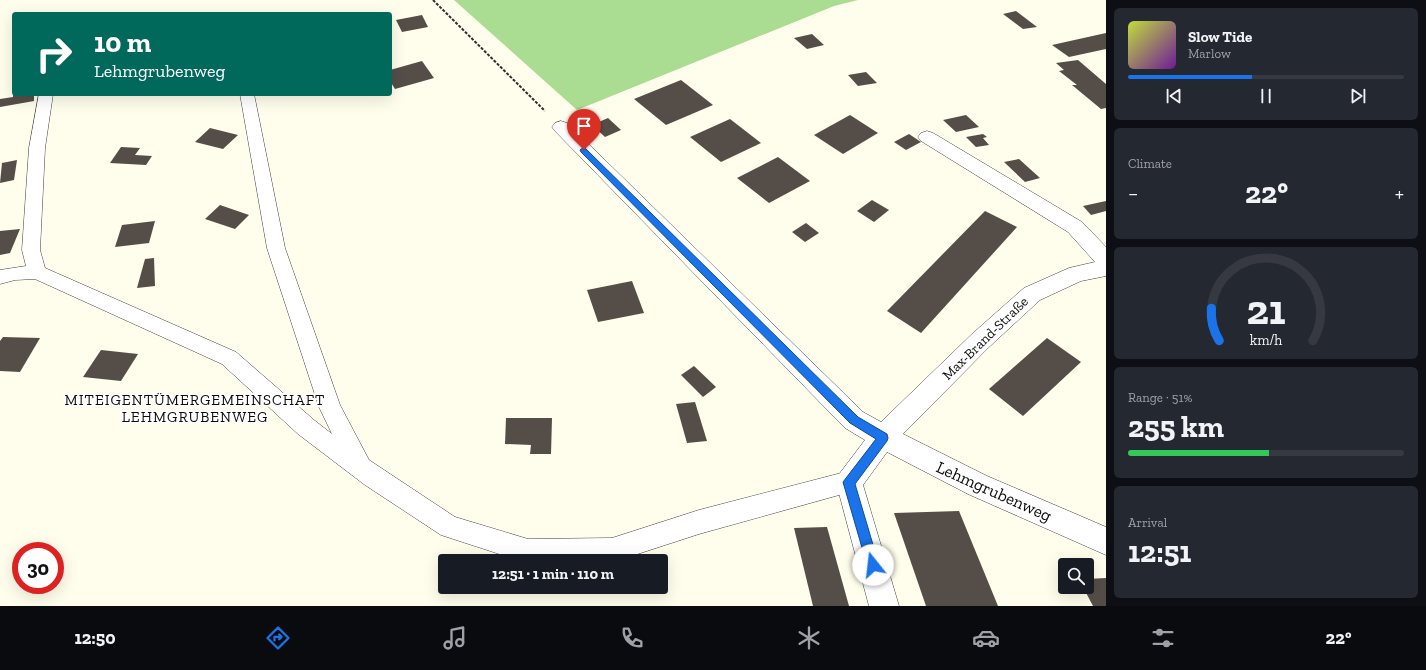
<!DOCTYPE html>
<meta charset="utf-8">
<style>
:root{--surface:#171b24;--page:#242831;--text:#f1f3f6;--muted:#9ea1a6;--line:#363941;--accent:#1a73e8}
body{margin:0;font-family:"Zilla Slab",serif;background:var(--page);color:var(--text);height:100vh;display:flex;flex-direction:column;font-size:15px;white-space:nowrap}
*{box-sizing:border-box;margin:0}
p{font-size:13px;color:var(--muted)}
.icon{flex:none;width:22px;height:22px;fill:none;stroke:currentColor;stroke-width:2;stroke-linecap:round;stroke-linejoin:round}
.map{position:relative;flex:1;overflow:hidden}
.details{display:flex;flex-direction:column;gap:8px;padding:8px;background:#0d0f14;width:320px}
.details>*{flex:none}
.guide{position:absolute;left:12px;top:12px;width:380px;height:84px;border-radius:4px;box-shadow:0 4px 16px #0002;background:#00695c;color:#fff;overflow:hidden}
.fabs{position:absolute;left:1058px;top:558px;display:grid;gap:8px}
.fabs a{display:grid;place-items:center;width:36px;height:36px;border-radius:4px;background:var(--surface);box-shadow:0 4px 16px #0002;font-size:20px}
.speed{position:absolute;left:12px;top:542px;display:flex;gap:8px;font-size:20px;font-weight:700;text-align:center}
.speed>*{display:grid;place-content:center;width:52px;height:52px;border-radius:50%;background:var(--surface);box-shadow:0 4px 16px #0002;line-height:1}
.speed .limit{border:6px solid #d22;background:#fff;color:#111}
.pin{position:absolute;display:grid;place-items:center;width:34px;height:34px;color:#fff;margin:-41px -17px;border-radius:50% 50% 50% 0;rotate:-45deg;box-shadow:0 0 4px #0007}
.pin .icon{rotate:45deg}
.me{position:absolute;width:44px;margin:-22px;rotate:344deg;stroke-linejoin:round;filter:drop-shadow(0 0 3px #0008)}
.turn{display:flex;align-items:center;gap:14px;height:84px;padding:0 16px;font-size:18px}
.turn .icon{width:52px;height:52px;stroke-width:2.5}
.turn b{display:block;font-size:28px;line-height:34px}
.big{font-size:30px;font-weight:700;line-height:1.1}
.details .widget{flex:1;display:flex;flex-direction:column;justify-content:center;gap:6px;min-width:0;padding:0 14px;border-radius:6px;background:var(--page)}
.details .dial{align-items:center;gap:0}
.dial svg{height:104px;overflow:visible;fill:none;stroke:var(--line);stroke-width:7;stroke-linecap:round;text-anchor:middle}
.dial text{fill:var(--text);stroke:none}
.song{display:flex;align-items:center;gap:12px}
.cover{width:48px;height:48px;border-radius:6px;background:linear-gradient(135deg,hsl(70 70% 55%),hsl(280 70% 35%))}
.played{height:4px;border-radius:2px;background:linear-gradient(90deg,var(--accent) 45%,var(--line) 45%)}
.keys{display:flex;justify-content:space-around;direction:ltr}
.heat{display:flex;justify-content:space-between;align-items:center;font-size:22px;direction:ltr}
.charge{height:6px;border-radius:3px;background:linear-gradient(90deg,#34c759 51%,var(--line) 0)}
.trip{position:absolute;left:438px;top:554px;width:230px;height:40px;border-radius:4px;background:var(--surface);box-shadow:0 4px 16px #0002;font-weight:700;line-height:40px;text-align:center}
.tabs{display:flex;height:64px;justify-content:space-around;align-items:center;background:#090b0e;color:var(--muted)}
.tabs .icon{width:28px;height:28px}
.tabs .on{color:var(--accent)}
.tabs b{font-size:18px;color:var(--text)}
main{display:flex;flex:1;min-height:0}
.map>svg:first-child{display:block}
.forest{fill:#aadc91}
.building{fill:#554e48}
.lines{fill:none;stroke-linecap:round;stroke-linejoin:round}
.lane-casing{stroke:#3f3f3f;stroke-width:1}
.street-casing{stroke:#3f3f3f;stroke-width:1}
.path{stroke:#2e2e2e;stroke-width:2;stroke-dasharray:3 1.5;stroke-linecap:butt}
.lane{fill:#fff;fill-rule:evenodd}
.street{fill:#fff;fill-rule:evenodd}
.route{fill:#1a73e8;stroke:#114b97}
.labels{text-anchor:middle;stroke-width:4;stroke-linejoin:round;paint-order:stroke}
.street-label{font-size:14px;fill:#0c0c0c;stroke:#fff}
.neighbourhood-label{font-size:15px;letter-spacing:1px;fill:#0c0c0c;stroke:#fff}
.near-street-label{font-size:17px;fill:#0c0c0c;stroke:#fff}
</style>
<main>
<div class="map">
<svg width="1106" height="606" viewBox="0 0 1106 606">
<rect width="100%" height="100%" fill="#fffdeb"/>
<path class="forest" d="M 454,0 L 858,0 L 834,6 L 577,110 Z"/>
<g class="building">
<path d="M 1016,11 L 1037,27 L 1023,29 L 1003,14 Z"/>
<path d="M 422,15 L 428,27 L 402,32 L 396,20 Z"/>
<path d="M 1106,33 L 1106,49 L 1069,57 L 1052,45 Z"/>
<path d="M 812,34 L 824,45 L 807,49 L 794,38 Z"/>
<path d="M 1078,60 L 1106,84 L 1106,108 L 1101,109 L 1072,85 L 1077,85 L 1059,71 L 1064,70 L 1056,63 Z"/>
<path d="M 422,61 L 434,78 L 395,89 L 390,81 L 390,70 Z"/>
<path d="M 866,72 L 877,83 L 858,86 L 848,75 Z"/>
<path d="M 681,80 L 713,105 L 666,125 L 634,99 Z"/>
<path d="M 13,94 L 34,94 L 34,101 L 0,107 L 0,99 L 13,97 Z"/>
<path d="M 850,115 L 878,133 L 843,154 L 814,135 Z"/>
<path d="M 966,115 L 979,127 L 956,132 L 943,120 Z"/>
<path d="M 608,118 L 621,130 L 605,137 L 592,125 Z"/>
<path d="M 730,119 L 761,143 L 721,162 L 690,137 Z"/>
<path d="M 210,128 L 238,135 L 223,149 L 195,142 Z"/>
<path d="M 909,134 L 921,142 L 906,150 L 894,142 Z"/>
<path d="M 983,134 L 987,137 L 983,138 L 989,145 L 976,147 L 966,137 Z"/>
<path d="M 121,147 L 140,148 L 135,155 L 152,156 L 146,165 L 110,163 Z"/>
<path d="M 778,157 L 810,181 L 769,203 L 737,178 Z"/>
<path d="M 1019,159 L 1040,178 L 1025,182 L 1004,162 Z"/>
<path d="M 17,160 L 14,180 L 0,183 L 2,163 Z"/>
<path d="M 872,200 L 889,210 L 874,222 L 857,211 Z"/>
<path d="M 1106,201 L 1106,211 L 1091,215 L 1083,206 Z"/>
<path d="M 220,205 L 249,215 L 235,229 L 205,219 Z"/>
<path d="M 985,211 L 1017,227 L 921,333 L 887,311 Z"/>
<path d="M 155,221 L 149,243 L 115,247 L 122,225 Z"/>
<path d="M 806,223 L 819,233 L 805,242 L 792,232 Z"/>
<path d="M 20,229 L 10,253 L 0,255 L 0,231 Z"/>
<path d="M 154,258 L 155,286 L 137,288 L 145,259 Z"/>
<path d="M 632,281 L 644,313 L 598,322 L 587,290 Z"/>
<path d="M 3,337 L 40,338 L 20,372 L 0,371 L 0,341 Z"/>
<path d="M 1047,338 L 1081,362 L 1023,416 L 989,389 Z"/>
<path d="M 101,350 L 138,354 L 121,381 L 83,377 Z"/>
<path d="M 694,366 L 716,387 L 703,397 L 681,375 Z"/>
<path d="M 695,402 L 707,441 L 687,443 L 676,404 Z"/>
<path d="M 506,418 L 552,418 L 551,454 L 530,454 L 531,445 L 505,444 Z"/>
<path d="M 959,511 L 998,606 L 926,606 L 894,513 Z"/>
<path d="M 827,527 L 849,606 L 813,606 L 794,528 Z"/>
<path d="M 1106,578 L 1106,606 L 1093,606 L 1083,587 L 1087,587 L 1087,579 Z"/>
</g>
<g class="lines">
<defs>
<path id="lane" d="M 39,94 L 53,94 L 45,148 L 40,250 L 45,268 L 236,352 L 314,420 L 332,434 L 319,407 L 267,248 L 240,94 L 254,94 L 285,248 L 340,405 L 369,460 L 455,517 L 528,539 L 612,538 L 699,510 L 849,471 L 857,474 L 860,482 L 857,490 L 699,534 L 616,561 L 521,561 L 441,535 L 365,485 L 298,434 L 222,364 L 35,279 L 15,280 L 0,284 L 0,270 L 26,266 L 22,250 L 29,148 Z"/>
<path id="street" d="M 561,121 L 567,123 L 863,412 L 881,422 L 972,334 L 1024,288 L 1069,268 L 1095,262 L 1068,232 L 921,141 L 918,137 L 921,133 L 927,131 L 933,133 L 1082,222 L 1106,247 L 1106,276 L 1081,281 L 1040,300 L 988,348 L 903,434 L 987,476 L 1106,527 L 1106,555 L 968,494 L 887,452 L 863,485 L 899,606 L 869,606 L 836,482 L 840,473 L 865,440 L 845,428 L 555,131 L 552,127 L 555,123 Z"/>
</defs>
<use href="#lane" class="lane-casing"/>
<use href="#street" class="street-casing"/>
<path class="path" d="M 433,0 L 545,111"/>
<use href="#lane" class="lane"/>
<use href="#street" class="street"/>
</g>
<path class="route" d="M 584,147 L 858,417 L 887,434 L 888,438 L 887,441 L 855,484 L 879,565 L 877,569 L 873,571 L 868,569 L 867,565 L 843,482 L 876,439 L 850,423 L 581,152 L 580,150 Z"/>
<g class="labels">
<g class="street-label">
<text transform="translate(985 338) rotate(-44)" y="5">Max-Brand-Straße</text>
</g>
<g class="neighbourhood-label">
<text x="195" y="405">MITEIGENTÜMERGEMEINSCHAFT<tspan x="195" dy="17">LEHMGRUBENWEG</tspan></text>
</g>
<g class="near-street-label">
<text transform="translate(994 491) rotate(24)" y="6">Lehmgrubenweg</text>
</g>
</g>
</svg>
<div class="fabs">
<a><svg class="icon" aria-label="search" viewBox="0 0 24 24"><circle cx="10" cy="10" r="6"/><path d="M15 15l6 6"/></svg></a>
</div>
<div class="speed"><div class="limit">30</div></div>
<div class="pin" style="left:584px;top:150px;background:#d93025"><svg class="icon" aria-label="arrive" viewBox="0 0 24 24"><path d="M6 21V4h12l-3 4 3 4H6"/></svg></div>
<svg class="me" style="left:873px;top:565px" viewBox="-20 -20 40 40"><circle r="19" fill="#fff"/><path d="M0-13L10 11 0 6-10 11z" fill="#1a73e8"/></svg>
<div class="trip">12:51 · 1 min · 110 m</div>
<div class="guide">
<div class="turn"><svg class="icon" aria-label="right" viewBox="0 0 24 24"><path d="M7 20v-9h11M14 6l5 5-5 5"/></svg><div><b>10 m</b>Lehmgrubenweg</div></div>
</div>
</div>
<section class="details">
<div class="widget">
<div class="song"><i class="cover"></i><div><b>Slow Tide</b><p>Marlow</p></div></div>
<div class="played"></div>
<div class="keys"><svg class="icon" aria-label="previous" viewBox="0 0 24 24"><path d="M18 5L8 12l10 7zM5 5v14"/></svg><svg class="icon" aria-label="pause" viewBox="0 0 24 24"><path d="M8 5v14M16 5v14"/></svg><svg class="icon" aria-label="next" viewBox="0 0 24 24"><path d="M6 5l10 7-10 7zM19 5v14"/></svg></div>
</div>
<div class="widget"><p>Climate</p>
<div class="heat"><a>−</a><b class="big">22°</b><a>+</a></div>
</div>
<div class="widget dial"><svg viewBox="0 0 100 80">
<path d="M14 69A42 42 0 1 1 86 69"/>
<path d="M14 69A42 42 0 0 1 8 44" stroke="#1a73e8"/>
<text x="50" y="56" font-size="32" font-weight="700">21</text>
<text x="50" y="72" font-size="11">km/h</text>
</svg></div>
<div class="widget"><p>Range · 51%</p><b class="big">255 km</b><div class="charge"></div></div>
<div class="widget"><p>Arrival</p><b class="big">12:51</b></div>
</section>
</main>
<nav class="tabs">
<b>12:50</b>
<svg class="icon on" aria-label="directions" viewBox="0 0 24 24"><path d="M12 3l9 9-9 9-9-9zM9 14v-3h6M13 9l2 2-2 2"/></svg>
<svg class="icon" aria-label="music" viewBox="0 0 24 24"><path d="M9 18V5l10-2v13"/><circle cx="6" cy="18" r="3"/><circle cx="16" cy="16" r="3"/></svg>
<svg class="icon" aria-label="phone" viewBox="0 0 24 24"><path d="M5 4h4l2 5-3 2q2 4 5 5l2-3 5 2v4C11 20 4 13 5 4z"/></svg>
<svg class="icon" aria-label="climate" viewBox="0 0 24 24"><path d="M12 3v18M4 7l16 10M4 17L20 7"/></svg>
<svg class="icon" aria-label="car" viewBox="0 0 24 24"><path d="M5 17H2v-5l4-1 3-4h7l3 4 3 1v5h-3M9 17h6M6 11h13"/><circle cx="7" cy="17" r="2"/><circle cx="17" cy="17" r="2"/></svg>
<svg class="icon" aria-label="filters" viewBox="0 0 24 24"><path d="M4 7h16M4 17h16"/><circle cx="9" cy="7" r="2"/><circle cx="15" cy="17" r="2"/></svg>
<b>22°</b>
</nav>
